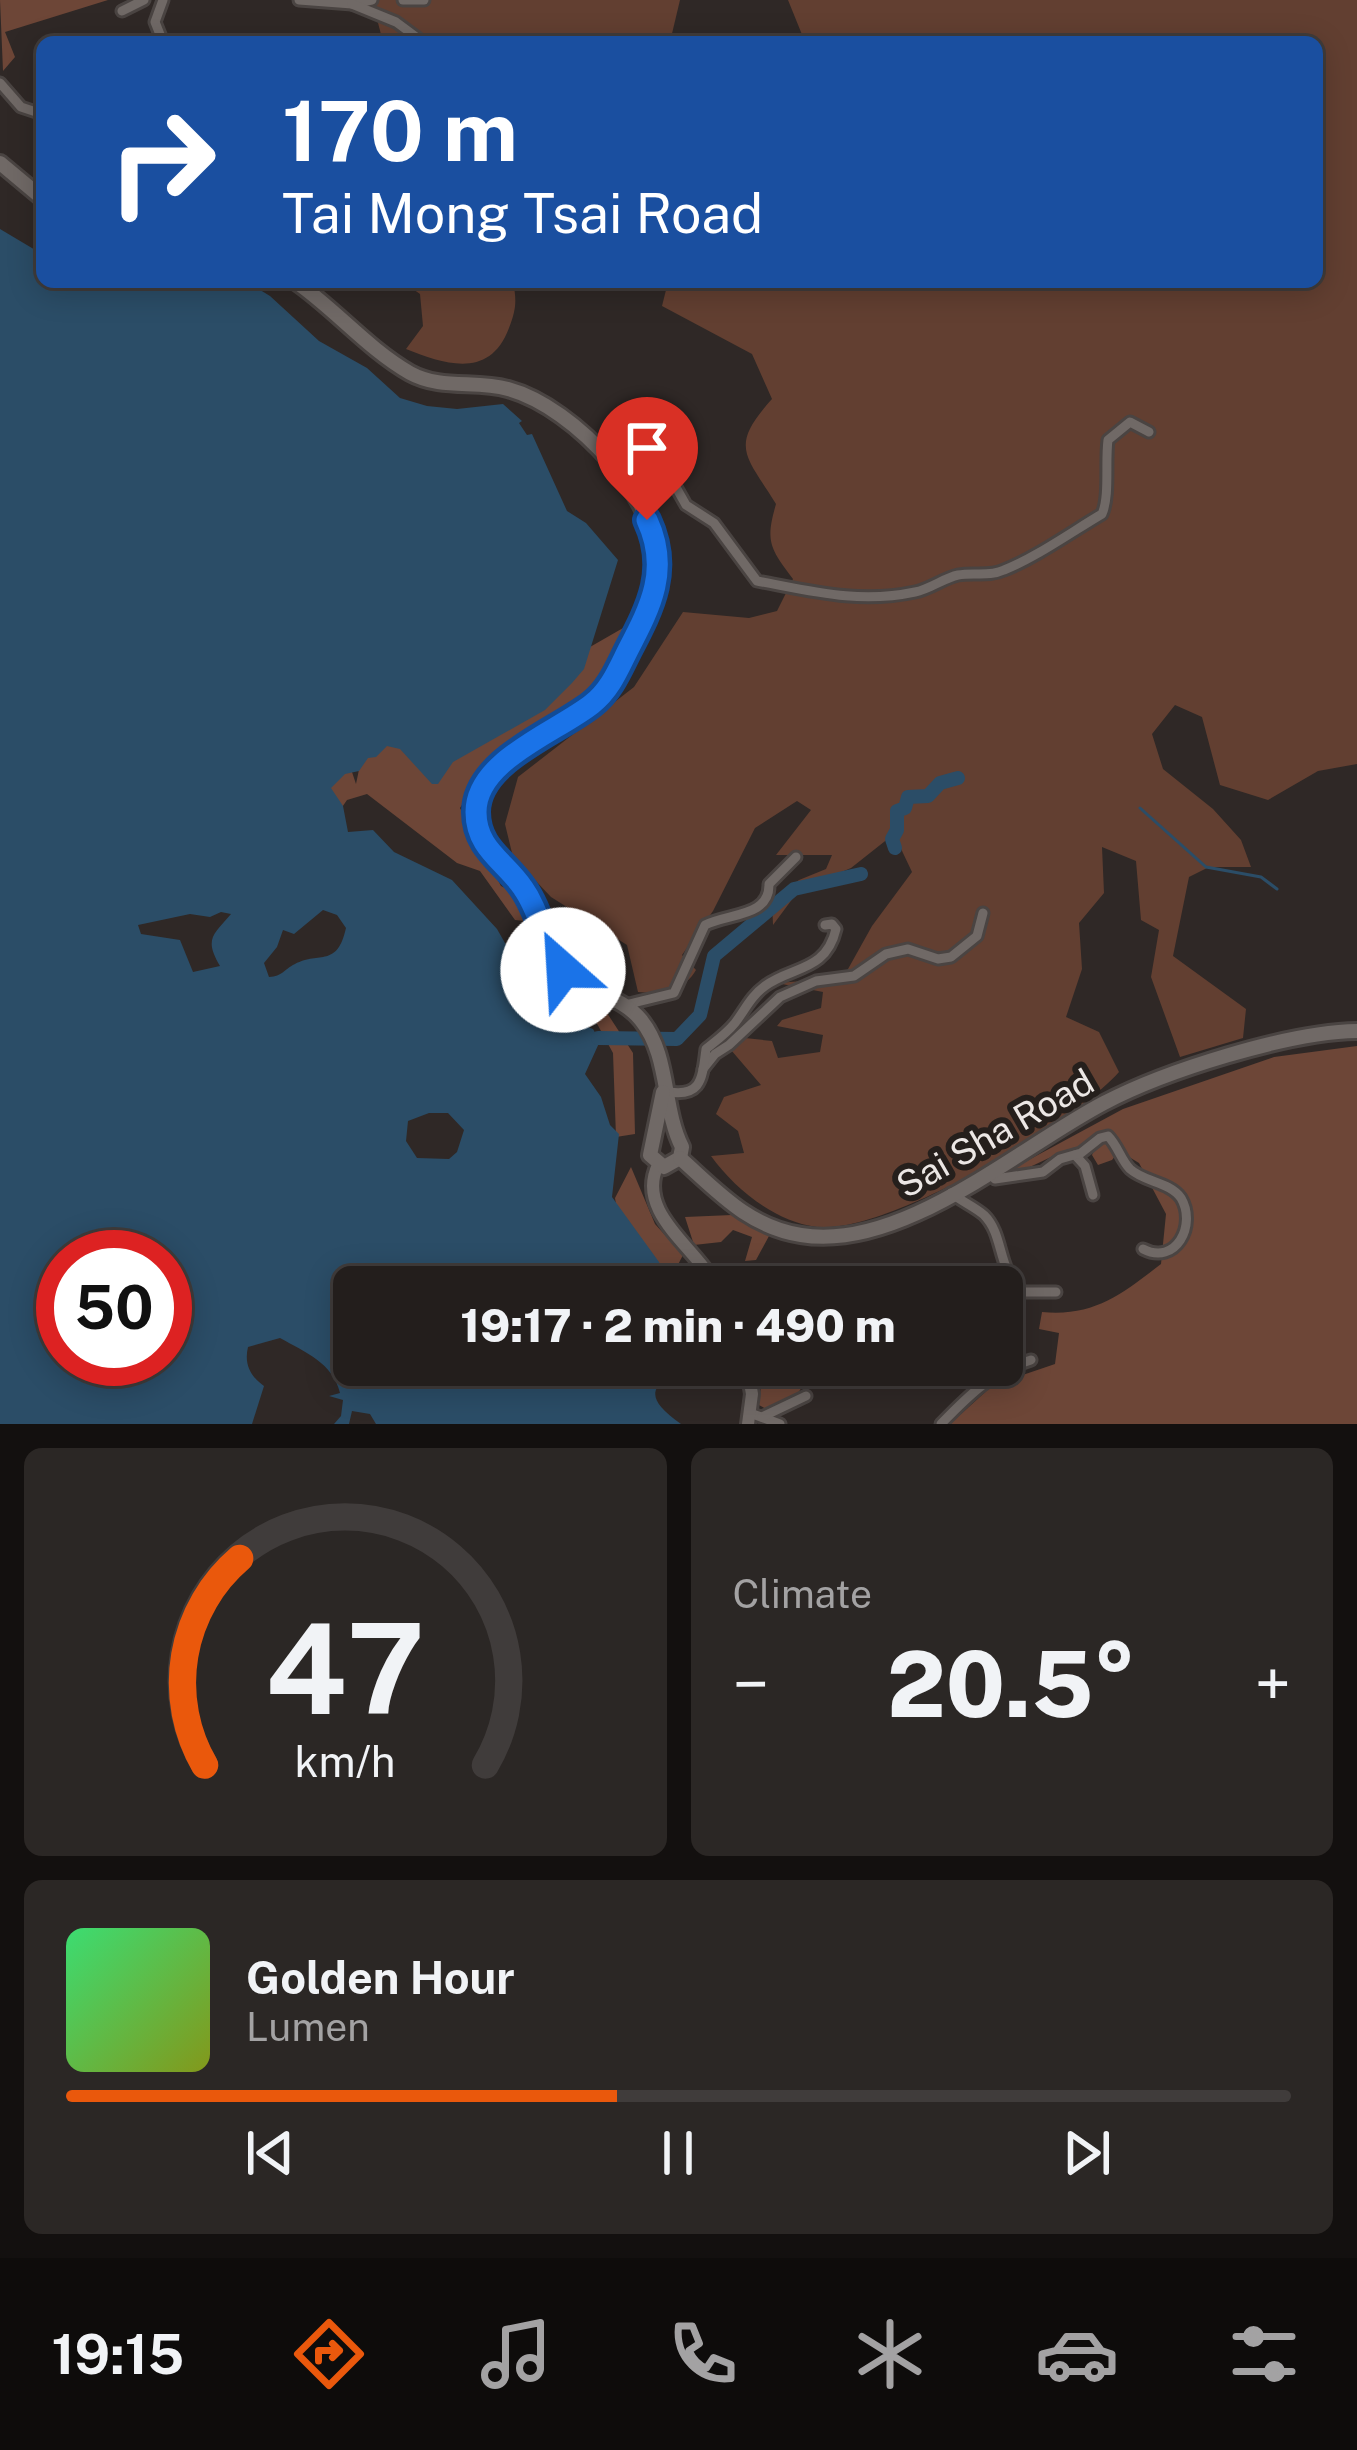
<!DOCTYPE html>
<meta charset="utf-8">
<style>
:root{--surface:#231e1c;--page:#2b2725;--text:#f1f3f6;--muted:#a3a2a3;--line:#403c3b;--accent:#ea580c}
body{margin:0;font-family:"Public Sans",sans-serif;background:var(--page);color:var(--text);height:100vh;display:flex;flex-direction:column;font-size:45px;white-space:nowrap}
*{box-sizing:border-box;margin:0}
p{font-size:39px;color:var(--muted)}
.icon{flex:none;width:66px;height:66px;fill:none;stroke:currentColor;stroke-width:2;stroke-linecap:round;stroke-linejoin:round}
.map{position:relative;height:1424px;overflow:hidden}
.side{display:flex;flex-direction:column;gap:24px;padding:24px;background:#13100f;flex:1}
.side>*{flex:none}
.top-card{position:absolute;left:36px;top:36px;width:1287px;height:252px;border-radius:18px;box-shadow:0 6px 30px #0003,0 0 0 3px var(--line);background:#1a4fa0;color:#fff;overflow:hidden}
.speed{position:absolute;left:36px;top:1230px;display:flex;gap:24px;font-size:60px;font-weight:700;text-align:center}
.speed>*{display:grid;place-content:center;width:156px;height:156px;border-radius:50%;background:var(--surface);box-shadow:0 6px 30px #0003,0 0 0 3px var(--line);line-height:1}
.speed .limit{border:18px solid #d22;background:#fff;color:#111}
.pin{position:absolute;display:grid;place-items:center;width:102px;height:102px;color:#fff;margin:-123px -51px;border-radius:50% 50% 50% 0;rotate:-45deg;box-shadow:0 0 12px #0007}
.pin .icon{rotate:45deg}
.me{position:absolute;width:132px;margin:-66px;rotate:334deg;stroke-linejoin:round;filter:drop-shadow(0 0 9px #0008)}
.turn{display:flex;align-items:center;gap:42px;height:252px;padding:0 48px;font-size:54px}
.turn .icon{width:156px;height:156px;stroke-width:2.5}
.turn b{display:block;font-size:84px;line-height:102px}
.big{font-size:90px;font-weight:800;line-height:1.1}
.side .widget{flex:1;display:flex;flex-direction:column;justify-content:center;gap:18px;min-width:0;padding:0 42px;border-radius:18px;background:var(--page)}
.side .dial{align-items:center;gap:0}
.dial svg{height:312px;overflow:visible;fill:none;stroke:var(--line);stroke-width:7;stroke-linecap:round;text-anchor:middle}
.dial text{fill:var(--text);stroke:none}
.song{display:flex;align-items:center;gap:36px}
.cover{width:144px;height:144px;border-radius:18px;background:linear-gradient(135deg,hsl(140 70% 55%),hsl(70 70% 35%))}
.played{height:12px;border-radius:6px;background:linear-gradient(90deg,var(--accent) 45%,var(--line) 45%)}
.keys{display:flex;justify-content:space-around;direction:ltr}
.heat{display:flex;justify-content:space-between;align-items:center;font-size:66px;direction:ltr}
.side .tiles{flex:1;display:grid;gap:24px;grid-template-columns:1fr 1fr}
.widget:last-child{grid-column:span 2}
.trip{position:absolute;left:333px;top:1266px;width:690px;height:120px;border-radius:18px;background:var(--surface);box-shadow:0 6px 30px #0003,0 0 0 3px var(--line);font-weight:800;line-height:120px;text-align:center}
.menu{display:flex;height:192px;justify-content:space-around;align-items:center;background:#0e0c0b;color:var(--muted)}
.menu .icon{width:84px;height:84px}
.menu .on{color:var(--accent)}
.menu b{font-size:54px;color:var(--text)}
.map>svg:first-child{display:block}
.green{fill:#623f31}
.forest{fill:#6d4637}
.water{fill:#2b4d67;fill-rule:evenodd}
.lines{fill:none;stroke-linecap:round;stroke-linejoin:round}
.stream{stroke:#2b4d67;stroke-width:3}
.river{stroke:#2b4d67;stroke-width:14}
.minor-casing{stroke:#4a4442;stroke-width:15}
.tertiary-casing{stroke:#4a4442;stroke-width:18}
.secondary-casing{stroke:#4a4442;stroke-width:20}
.minor{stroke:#706966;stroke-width:9}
.tertiary{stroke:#706966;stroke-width:12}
.secondary{stroke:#706966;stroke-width:14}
.route-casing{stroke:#114b97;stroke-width:30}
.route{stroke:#1a73e8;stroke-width:21}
.labels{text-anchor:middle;stroke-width:12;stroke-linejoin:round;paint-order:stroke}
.street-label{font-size:36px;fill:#ece7e5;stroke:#251f1c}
</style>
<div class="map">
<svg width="1357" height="1424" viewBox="0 0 1357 1424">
<rect width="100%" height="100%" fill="#2f2826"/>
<g class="green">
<path d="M 372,0 L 680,0 L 670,42 L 383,42 Z"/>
<path d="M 788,0 L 1357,0 L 1357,764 L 1318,771 L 1268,800 L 1220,785 L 1202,717 L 1175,705 L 1152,734 L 1163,769 L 1213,809 L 1241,840 L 1251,867 L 1209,867 L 1189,877 L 1173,956 L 1246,1009 L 1243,1038 L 1180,1057 L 1151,977 L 1159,930 L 1141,920 L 1136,861 L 1102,847 L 1104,893 L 1079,923 L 1082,969 L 1066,1017 L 1099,1032 L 1119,1072 C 1073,1124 886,1235 817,1227 C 775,1222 735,1189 711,1156 L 744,1153 L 738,1131 L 716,1114 L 724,1097 L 761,1085 L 731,1050 L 745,1038 L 772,1041 L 778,1058 L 820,1052 L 823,1035 L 777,1026 L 782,1020 L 821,1008 L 823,992 L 777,983 L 843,978 L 872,926 L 912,872 L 894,834 L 851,868 L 799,890 L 773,925 L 772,899 L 799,880 L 826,869 L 832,855 L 776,855 L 811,810 L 797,801 L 755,828 L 713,911 L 682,955 L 696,970 C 683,992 662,994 638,992 L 627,945 L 551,897 L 513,857 L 505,824 L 518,777 L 634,687 L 683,612 L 749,618 L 777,611 L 793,579 C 770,548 765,542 776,504 C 745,454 729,447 772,399 L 752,354 L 662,306 L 668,282 L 1317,282 L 1317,42 L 805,42 Z"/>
<path d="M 403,282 L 513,282 C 517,301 516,310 509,328 C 490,379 446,365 406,349 L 423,326 L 420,294 Z"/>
</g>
<g class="forest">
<path d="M 0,0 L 108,0 L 5,32 L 15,57 L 3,71 Z"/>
<path d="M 630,624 L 601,685 L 574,709 L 508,747 L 488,765 L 460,808 L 501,886 L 526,898 L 525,921 L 515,920 L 480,871 L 457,863 L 367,794 L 347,800 L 334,819 L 322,795 L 334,764 L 347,757 L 356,784 L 361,760 L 385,738 L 468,742 L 590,647 Z"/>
<path d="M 529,938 L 568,992 L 596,996 L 633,1053 L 635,1134 L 616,1137 L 613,1053 L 595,1020 L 589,1026 L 566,1026 L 555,997 L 534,991 L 525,978 L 537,976 L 521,959 L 529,956 Z"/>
<path d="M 1357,1046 L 1357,1424 L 950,1424 L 993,1385 L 1055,1364 L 1059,1333 L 1039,1329 L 1042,1312 C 1094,1317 1122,1294 1161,1264 L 1166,1214 L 1139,1163 L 1119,1151 L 1112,1160 L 1098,1165 L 1092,1155 L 1097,1143 L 1066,1150 L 1015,1174 L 1010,1170 L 1123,1109 L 1274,1057 Z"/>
<path d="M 631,1167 L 655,1224 L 683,1255 L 669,1282 L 623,1247 L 615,1198 Z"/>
<path d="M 732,1215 L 769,1236 L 756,1260 L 745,1261 L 752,1237 L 733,1230 L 721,1242 L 694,1245 L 685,1217 Z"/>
<path d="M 767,1365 L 800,1365 L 798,1380 L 806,1381 L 796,1396 L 768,1410 L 757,1404 C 763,1390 759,1378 767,1365 Z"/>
</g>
<path class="water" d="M 0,229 L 42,254 L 42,282 L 247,282 L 270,296 L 319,341 L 367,368 L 400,398 L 427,406 L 457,409 L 503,404 L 522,421 L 519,423 L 527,435 L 532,434 L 567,511 L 586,523 L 618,560 L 584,669 L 572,683 L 545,710 L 453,762 L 438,784 L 432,784 L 400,749 L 387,746 L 376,757 L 368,758 L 359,771 L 345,774 L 331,788 L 343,806 L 348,832 L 373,830 L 394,852 L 452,880 L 497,929 L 533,992 L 556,1014 L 593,1029 L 600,1041 L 585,1074 L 601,1097 L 610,1125 L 619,1134 L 612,1197 L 659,1262 L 670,1287 L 354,1287 L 354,1365 L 400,1365 L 405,1372 L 418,1376 L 425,1386 L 434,1383 L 440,1367 L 461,1365 L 686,1365 C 648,1387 644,1397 681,1424 L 376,1424 L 370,1414 L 352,1411 L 349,1424 L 334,1424 L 341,1416 L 343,1400 L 329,1396 L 340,1393 C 333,1363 305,1352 280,1338 L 248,1347 C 244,1364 250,1376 264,1386 L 252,1424 L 0,1424 ZM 323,910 L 337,915 L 346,928 C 337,968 320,951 295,964 C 283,970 283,976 269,977 L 264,963 L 277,947 L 283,930 L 294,934 ZM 221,912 L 231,914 C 213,935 204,939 220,966 L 193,972 L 180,940 L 141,934 L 138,925 L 190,914 L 210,917 ZM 429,1113 L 448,1113 L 464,1130 L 457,1152 L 449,1159 L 417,1158 L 406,1141 L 408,1121 ZM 165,1257 L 165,1359 L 63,1359 L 63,1257 Z"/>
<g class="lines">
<path class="stream" d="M 1140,808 L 1206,867 L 1261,877 L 1277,889"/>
<g class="river">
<path d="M 895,848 L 892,839 L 897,830 L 897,811 L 905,808 L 908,797 L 928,796 L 940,783 L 958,778"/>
<path d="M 598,1038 L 677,1039 L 700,1015 L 714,956 L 794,889 L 861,874"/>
</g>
<defs>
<g id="minor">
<path d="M 163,0 L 155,22 L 163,42"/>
<path d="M 299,0 L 352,4 L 372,0"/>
<path d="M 403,0 L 424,0"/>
<path d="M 352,4 L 396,22 L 423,42"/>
<path d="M 122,11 L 144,0"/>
<path d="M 0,83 L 21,107 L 42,114"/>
<path d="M 612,461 L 646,460 L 664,466 L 686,505 L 714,523 L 757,581 C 811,591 859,604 915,592 C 930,589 944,578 958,575 C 974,572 989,577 1004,570 C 1035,558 1073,531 1102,514 C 1110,496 1105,462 1108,440 L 1130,422 L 1149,432"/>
<path d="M 625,1005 L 674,993 L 705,925 C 729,913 770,917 769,884 L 796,857"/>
<path d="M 703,1069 L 715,1054 L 729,1045 L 780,997 L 816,981 L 854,976 L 886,954 L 908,949 L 938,959 L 951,957 L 977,936 L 983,913"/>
<path d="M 663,1091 C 701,1099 702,1081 706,1049 C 716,1041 727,1033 735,1023 C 745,1010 751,996 765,986 C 792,966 826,972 836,929 L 832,924 L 825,925"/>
<path d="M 1075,1155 L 1085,1166 L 1093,1195"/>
<path d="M 988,1172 L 995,1179 L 1043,1172 L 1060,1159 L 1081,1153 L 1100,1138 L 1108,1136 C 1118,1146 1121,1160 1130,1169 C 1144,1182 1170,1182 1181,1198 C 1197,1225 1176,1266 1143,1249"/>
<path d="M 951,1193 C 961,1201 975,1207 984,1215 C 1005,1236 996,1268 1023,1292 L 1056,1292"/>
<path d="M 750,1413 L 780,1424"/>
<path d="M 762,1417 L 806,1396"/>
<path d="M 941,1424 C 969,1395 992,1372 1031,1360"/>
</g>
<g id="tertiary">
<path d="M 658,1165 C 635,1213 697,1248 717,1287"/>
<path d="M 747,1365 L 752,1394 L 748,1424"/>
</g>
<g id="secondary">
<path d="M 0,163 L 42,198"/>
<path d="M 296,282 C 335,309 368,349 410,373 C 441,390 475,380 508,389 C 575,407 665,503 658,575 C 655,607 623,674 600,697 C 564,732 471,758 476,818 C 479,852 509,864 526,891 C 541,916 543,950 565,972 C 587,994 620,994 641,1020 C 670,1056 662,1107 682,1147 L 680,1158"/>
<path d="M 663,1092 L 650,1155 L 664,1167 L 680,1158"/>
<path d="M 680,1158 C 718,1192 749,1227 801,1235 C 902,1252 1018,1148 1104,1103 C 1165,1071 1288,1032 1357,1031"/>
</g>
</defs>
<use href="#minor" class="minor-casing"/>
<use href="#tertiary" class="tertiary-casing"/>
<use href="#secondary" class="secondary-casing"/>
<use href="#minor" class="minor"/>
<use href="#tertiary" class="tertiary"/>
<use href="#secondary" class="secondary"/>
</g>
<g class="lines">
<defs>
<path id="route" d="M 563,970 C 544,946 541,913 523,888 C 505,861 476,849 476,812 C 476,760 557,732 592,704 C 610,690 618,670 628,650 C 651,606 670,569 647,520"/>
</defs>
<use href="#route" class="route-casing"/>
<use href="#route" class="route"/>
</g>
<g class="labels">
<g class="street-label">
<text transform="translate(995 1133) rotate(-30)" y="13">Sai Sha Road</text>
</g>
</g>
</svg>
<div class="speed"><div class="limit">50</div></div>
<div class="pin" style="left:647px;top:520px;background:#d93025"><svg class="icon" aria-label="arrive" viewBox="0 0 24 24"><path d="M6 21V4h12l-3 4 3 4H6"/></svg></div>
<svg class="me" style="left:563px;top:970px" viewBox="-20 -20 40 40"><circle r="19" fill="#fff"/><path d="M0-13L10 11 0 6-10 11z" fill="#1a73e8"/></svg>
<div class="trip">19:17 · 2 min · 490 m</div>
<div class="top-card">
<div class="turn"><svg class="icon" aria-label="right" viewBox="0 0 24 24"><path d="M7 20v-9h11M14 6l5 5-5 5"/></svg><div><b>170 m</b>Tai Mong Tsai Road</div></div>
</div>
</div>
<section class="side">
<div class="tiles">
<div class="widget dial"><svg viewBox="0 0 100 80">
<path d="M14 69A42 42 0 1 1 86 69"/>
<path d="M14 69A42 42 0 0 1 23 16" stroke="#ea580c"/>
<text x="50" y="56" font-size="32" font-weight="700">47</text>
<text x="50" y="72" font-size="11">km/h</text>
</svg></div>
<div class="widget"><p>Climate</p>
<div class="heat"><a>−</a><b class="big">20.5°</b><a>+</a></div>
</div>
<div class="widget">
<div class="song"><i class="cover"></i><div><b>Golden Hour</b><p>Lumen</p></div></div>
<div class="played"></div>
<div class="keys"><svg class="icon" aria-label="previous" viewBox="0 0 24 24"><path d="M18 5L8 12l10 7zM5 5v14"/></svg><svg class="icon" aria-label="pause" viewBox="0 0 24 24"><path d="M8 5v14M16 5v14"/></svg><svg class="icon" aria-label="next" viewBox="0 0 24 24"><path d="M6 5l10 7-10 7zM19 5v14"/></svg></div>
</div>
</div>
</section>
<nav class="menu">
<b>19:15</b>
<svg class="icon on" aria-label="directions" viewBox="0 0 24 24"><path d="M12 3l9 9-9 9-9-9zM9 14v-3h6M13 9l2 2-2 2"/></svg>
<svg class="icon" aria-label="music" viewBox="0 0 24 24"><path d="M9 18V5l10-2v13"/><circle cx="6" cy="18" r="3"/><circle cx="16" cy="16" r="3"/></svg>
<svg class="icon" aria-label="phone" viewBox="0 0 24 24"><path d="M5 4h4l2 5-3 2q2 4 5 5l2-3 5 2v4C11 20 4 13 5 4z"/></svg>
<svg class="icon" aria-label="climate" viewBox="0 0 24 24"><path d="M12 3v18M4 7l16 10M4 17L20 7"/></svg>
<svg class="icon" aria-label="car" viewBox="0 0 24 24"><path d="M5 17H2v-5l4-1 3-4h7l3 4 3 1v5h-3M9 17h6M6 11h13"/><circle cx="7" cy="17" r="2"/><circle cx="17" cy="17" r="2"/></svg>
<svg class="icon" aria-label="filters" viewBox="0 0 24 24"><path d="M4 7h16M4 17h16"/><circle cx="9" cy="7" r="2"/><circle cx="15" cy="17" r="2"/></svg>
</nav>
